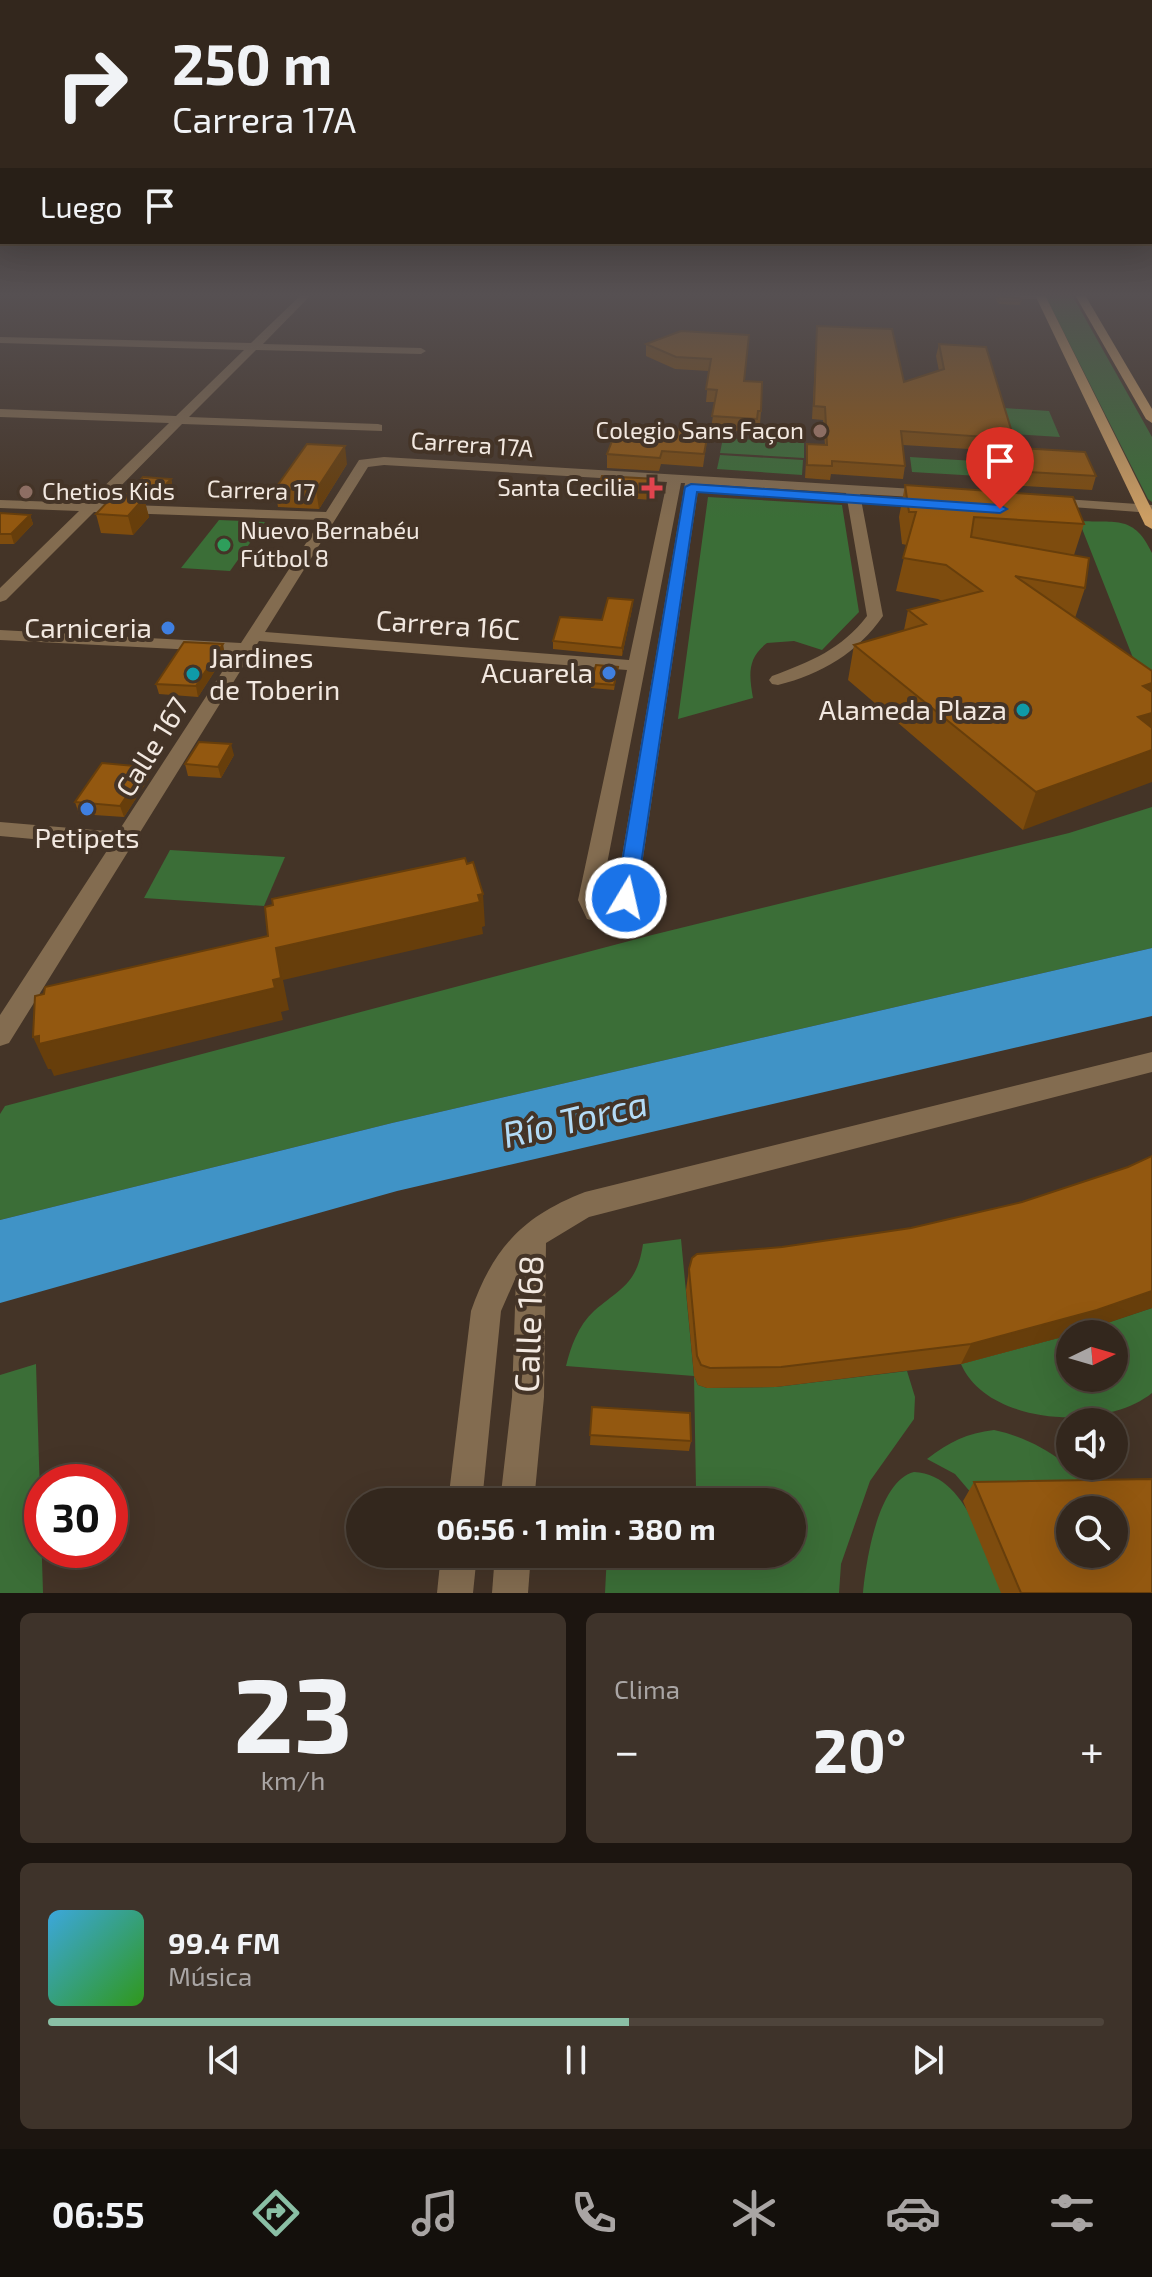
<!DOCTYPE html>
<html lang="es">
<meta charset="utf-8">
<style>
:root{--surface:#33271d;--page:#3e332a;--text:#f1f3f6;--muted:#a9a5a4;--line:#4e443b;--accent:#8abfa5}
body{margin:0;font-family:"Exo 2",sans-serif;background:var(--page);color:var(--text);height:100vh;display:flex;flex-direction:column;font-size:30px;white-space:nowrap}
*{box-sizing:border-box;margin:0}
p{font-size:26px;color:var(--muted)}
.icon{flex:none;width:44px;height:44px;fill:none;stroke:currentColor;stroke-width:2;stroke-linecap:round;stroke-linejoin:round}
.map{position:relative;height:1593px;overflow:hidden}
.details{display:flex;flex-direction:column;gap:20px;padding:20px;background:#1c1510;flex:1}
.details>*{flex:none}
.top-card{position:absolute;left:0px;top:0px;width:1152px;height:244px;box-shadow:0 8px 32px #0002,0 0 0 2px var(--line);background:#33271d;color:var(--text);overflow:hidden}
.needle{width:52px;rotate:85deg}
.controls{position:absolute;left:1056px;top:1320px;display:grid;gap:16px}
.controls a{display:grid;place-items:center;width:72px;height:72px;border-radius:50%;background:var(--surface);box-shadow:0 8px 32px #0002,0 0 0 2px var(--line);font-size:40px}
.speed{position:absolute;left:24px;top:1464px;display:flex;gap:16px;font-size:40px;font-weight:700;text-align:center}
.speed>*{display:grid;place-content:center;width:104px;height:104px;border-radius:50%;background:var(--surface);box-shadow:0 8px 32px #0002,0 0 0 2px var(--line);line-height:1}
.speed .limit{border:12px solid #d22;background:#fff;color:#111}
.pin{position:absolute;display:grid;place-items:center;width:68px;height:68px;color:#fff;margin:-82px -34px;border-radius:50% 50% 50% 0;rotate:-45deg;box-shadow:0 0 8px #0007}
.pin .icon{rotate:45deg}
.me{position:absolute;width:88px;margin:-44px;rotate:9deg;stroke-linejoin:round;filter:drop-shadow(0 0 6px #0008)}
.turn{display:flex;align-items:center;gap:28px;height:168px;padding:0 40px;font-size:36px}
.turn .icon{width:104px;height:104px;stroke-width:2.5}
.turn b{display:block;font-size:56px;line-height:68px}
.then{display:flex;align-items:center;height:76px;padding:0 40px;background:#0003;gap:16px;font-size:30px}
.big{font-size:60px;font-weight:700;line-height:1.1}
.details .tile{flex:1;display:flex;flex-direction:column;justify-content:center;gap:12px;min-width:0;padding:0 28px;border-radius:12px;background:var(--page)}
.details .dial{align-items:center;gap:0}
.dial b{font-size:104px;line-height:1}
.song{display:flex;align-items:center;gap:24px}
.cover{width:96px;height:96px;border-radius:12px;background:linear-gradient(135deg,hsl(200 70% 55%),hsl(110 70% 35%))}
.played{height:8px;border-radius:4px;background:linear-gradient(90deg,var(--accent) 55%,var(--line) 55%)}
.keys{display:flex;justify-content:space-around;direction:ltr}
.heat{display:flex;justify-content:space-between;align-items:center;font-size:44px;direction:ltr}
.details .tiles{flex:1;display:grid;gap:20px;grid-template-columns:1fr 1fr}
.tile:last-child{grid-column:span 2}
.trip{position:absolute;left:346px;top:1488px;width:460px;height:80px;border-radius:40px;background:var(--surface);box-shadow:0 8px 32px #0002,0 0 0 2px var(--line);font-weight:700;line-height:80px;text-align:center}
.dock{display:flex;height:128px;justify-content:space-around;align-items:center;background:#14100c;color:var(--muted)}
.dock .icon{width:56px;height:56px}
.dock .selected{color:var(--accent)}
.dock b{font-size:36px;color:var(--text)}
.map>svg:first-child{display:block}
.green{fill:#3b6e37}
.water{fill:#4093c6}
.lines{fill:none;stroke-linecap:round;stroke-linejoin:round}
.minor{fill:#836c50;fill-rule:evenodd}
.major{fill:#cc9e63;fill-rule:evenodd}
.wall{fill:#7e4c0e}
.shaded-wall{fill:#673e0b}
.building{fill:#935810;stroke:#673e0b;stroke-width:2;fill-rule:evenodd}
.route{fill:#1a73e8;stroke:#114b97;stroke-width:2}
.education-dot{fill:#8d6e63;stroke:#443427;stroke-width:3}
.health-dot{fill:#e0444e;stroke:#443427;stroke-width:3}
.leisure-dot{fill:#2e9e5b;stroke:#443427;stroke-width:3}
.shop-dot{fill:#3f7fe0;stroke:#443427;stroke-width:3}
.culture-dot{fill:#0f9aa8;stroke:#443427;stroke-width:3}
.labels{text-anchor:middle;stroke-width:8;stroke-linejoin:round;paint-order:stroke}
.far-poi-label{font-size:24px;fill:#f2e8e0;stroke:#443427;text-anchor:end}
.far-street-label{font-size:24px;fill:#f2e8e0;stroke:#443427}
.street-label{font-size:28px;fill:#f2e8e0;stroke:#443427}
.poi-label{font-size:28px;fill:#f2e8e0;stroke:#443427;text-anchor:end}
.near-street-label{font-size:34px;fill:#f2e8e0;stroke:#443427}
.near-water-label{font-size:36px;font-style:italic;fill:#b3dbf6;stroke:#443427}
</style>
<div class="map">
<svg width="1152" height="1593" viewBox="0 0 1152 1593">
<rect width="100%" height="100%" fill="#443427"/>
<g class="green">
<path d="M 1045,295 L 1072,295 L 1152,437 L 1152,502 L 1148,499 Z"/>
<path d="M 1004,408 L 1049,411 L 1060,437 L 1013,434 Z"/>
<path d="M 723,438 L 804,443 L 804,458 L 720,453 Z"/>
<path d="M 720,455 L 803,460 L 802,475 L 717,469 Z"/>
<path d="M 910,457 L 975,461 L 979,476 L 912,472 Z"/>
<path d="M 708,497 L 842,505 L 859,612 L 822,650 L 794,641 L 767,643 C 747,658 749,675 753,698 L 678,719 Z"/>
<path d="M 219,520 L 265,522 L 230,571 L 181,568 Z"/>
<path d="M 1079,521 C 1117,523 1134,515 1152,553 L 1152,706 Z"/>
<path d="M 1152,807 L 1152,948 L 392,1123 L 0,1220 L 0,1114 L 5,1106 L 652,935 L 1069,833 Z"/>
<path d="M 170,850 L 285,857 L 264,906 L 144,898 Z"/>
<path d="M 681,1239 L 694,1376 L 698,1385 L 707,1388 L 776,1387 L 907,1371 L 915,1397 L 914,1419 L 870,1481 L 841,1564 L 839,1593 L 605,1593 L 607,1554 L 792,1554 L 792,1502 L 610,1502 L 611,1486 L 696,1489 L 694,1376 L 566,1366 C 571,1346 578,1326 594,1311 C 622,1287 637,1284 643,1244 Z"/>
<path d="M 1152,1308 L 1152,1393 C 1104,1432 987,1425 961,1364 L 1070,1335 L 1070,1378 L 1114,1378 L 1114,1334 L 1073,1334 Z"/>
<path d="M 36,1364 L 43,1593 L 0,1593 L 0,1375 Z"/>
<path d="M 994,1430 C 1041,1440 1071,1466 1105,1498 L 978,1501 L 955,1474 L 927,1459 C 949,1442 967,1433 994,1430 Z"/>
<path d="M 914,1472 C 967,1474 985,1552 1002,1593 L 863,1593 C 866,1561 878,1481 914,1472 Z"/>
</g>
<path class="water" d="M 1152,948 L 1152,1016 L 397,1191 L 0,1303 L 0,1220 L 392,1123 Z"/>
<g class="lines">
<g class="minor">
<path d="M 301,295 L 311,295 L 263,344 L 421,348 L 426,351 L 421,354 L 256,350 L 189,417 L 378,424 L 382,425 L 382,431 L 182,424 L 103,504 L 326,512 L 359,460 L 384,457 L 931,490 L 938,494 L 931,498 L 860,494 L 883,616 C 857,653 822,674 778,685 L 772,684 L 769,680 L 772,676 C 810,662 842,649 867,616 L 846,493 L 699,484 L 637,898 L 630,914 L 605,924 L 587,919 L 578,900 L 627,670 L 259,641 L 9,1043 L 0,1046 L 0,1015 L 110,846 L 0,836 L 0,822 L 118,832 L 235,652 L 0,640 L 0,630 L 241,643 L 321,520 L 94,512 L 6,600 L 0,602 L 0,588 L 79,511 L 0,508 L 0,500 L 87,503 L 169,423 L 0,417 L 0,409 L 176,416 L 244,350 L 0,343 L 0,337 L 251,343 ZM 384,465 L 667,482 L 629,660 L 265,632 L 368,467 ZM 681,483 L 685,483 L 615,898 L 613,903 L 603,907 L 600,900 Z"/>
<path d="M 994,295 L 1044,295 L 1045,296 L 1040,299 L 999,298 Z"/>
<path d="M 1050,498 L 1152,505 L 1152,513 L 1045,505 L 1045,499 Z"/>
<path d="M 1152,1052 L 1152,1072 L 589,1217 L 546,1243 L 544,1397 L 534,1502 L 500,1502 L 512,1397 L 516,1277 L 501,1311 L 482,1502 L 448,1502 L 471,1311 C 493,1248 523,1216 585,1192 Z"/>
<path d="M 441,1554 L 477,1554 L 473,1593 L 437,1593 Z"/>
<path d="M 495,1554 L 531,1554 L 528,1593 L 492,1593 Z"/>
</g>
<g class="major">
<path d="M 1035,295 L 1045,295 L 1152,510 L 1152,529 L 1145,525 Z"/>
<path d="M 1075,295 L 1085,295 L 1152,409 L 1152,423 L 1146,419 Z"/>
</g>
</g>
<g class="wall">
<path d="M 997,296 L 1021,301 L 1020,305 L 999,304 L 996,300 Z"/>
<path d="M 817,326 L 904,382 L 939,371 L 936,356 L 939,344 L 1014,439 L 1012,448 L 1096,476 L 1092,490 L 1008,485 L 1000,461 L 1002,451 L 903,445 L 905,466 L 903,479 L 831,474 L 830,480 L 805,478 L 807,444 L 825,445 L 823,420 L 812,419 Z"/>
<path d="M 681,331 L 744,381 L 761,411 L 760,424 L 757,424 L 756,432 L 711,429 L 715,402 L 706,402 L 709,371 L 675,369 L 646,356 L 646,344 Z"/>
<path d="M 708,433 L 703,467 L 661,464 L 659,471 L 607,468 L 607,454 L 640,438 Z"/>
<path d="M 347,464 L 319,509 L 278,507 L 275,489 Z"/>
<path d="M 171,479 L 173,488 L 160,503 L 145,503 L 149,517 L 133,535 L 101,533 L 96,514 L 129,498 L 128,493 Z"/>
<path d="M 656,479 L 652,500 L 597,496 L 597,490 Z"/>
<path d="M 905,485 L 1084,524 L 1074,555 L 1085,588 L 1075,618 L 1152,671 L 1023,830 L 848,680 L 854,645 L 904,630 L 908,610 L 942,601 L 938,599 L 896,591 L 907,545 L 902,544 L 899,517 Z"/>
<path d="M 0,513 L 30,515 L 33,524 L 14,544 L 0,544 Z"/>
<path d="M 633,600 L 632,609 L 622,656 L 553,649 L 553,641 L 602,620 Z"/>
<path d="M 225,655 L 198,697 L 159,694 L 156,684 Z"/>
<path d="M 618,667 L 614,690 L 591,688 L 591,683 Z"/>
<path d="M 234,755 L 221,778 L 188,776 L 185,764 Z"/>
<path d="M 149,778 L 124,817 L 79,814 L 75,802 Z"/>
<path d="M 689,1269 L 1084,1331 L 961,1364 L 776,1387 L 707,1388 L 698,1385 L 694,1376 L 686,1290 Z"/>
<path d="M 592,1407 L 691,1441 L 689,1451 L 590,1445 Z"/>
<path d="M 974,1482 L 1152,1593 L 1001,1593 L 963,1501 Z"/>
</g>
<g class="shaded-wall">
<path d="M 345,446 L 347,464 L 319,509 L 316,490 Z"/>
<path d="M 171,479 L 173,488 L 160,503 L 157,494 Z"/>
<path d="M 144,498 L 149,517 L 133,535 L 128,516 Z"/>
<path d="M 30,515 L 33,524 L 14,544 L 11,534 Z"/>
<path d="M 633,600 L 632,609 L 622,656 L 622,648 Z"/>
<path d="M 223,644 L 225,655 L 198,697 L 196,686 Z"/>
<path d="M 1152,683 L 1152,745 L 1124,754 L 1143,686 Z"/>
<path d="M 231,744 L 234,755 L 221,778 L 218,767 Z"/>
<path d="M 1152,750 L 1152,782 L 1023,830 L 1036,792 Z"/>
<path d="M 146,767 L 149,778 L 124,817 L 120,806 Z"/>
<path d="M 483,894 L 485,926 L 482,927 L 483,934 L 283,980 L 289,1010 L 281,1012 L 283,1020 L 54,1076 L 51,1069 L 48,1069 L 33,1037 L 273,980 L 276,948 Z"/>
<path d="M 1152,1291 L 1152,1308 L 1084,1331 L 961,1364 L 971,1344 Z"/>
</g>
<g class="building">
<path d="M 997,296 L 1019,298 L 1021,301 L 999,301 Z"/>
<path d="M 817,326 L 892,329 L 904,382 L 944,369 L 939,344 L 986,347 L 1014,439 L 901,431 L 905,466 L 832,461 L 832,466 L 807,465 L 807,444 L 827,445 L 825,407 L 814,406 Z"/>
<path d="M 681,331 L 749,335 L 744,381 L 762,382 L 761,411 L 758,411 L 757,419 L 712,416 L 717,390 L 706,389 L 711,359 L 676,357 L 646,344 Z"/>
<path d="M 644,426 L 708,433 L 704,454 L 662,451 L 660,458 L 607,454 L 614,436 L 640,438 Z"/>
<path d="M 307,444 L 345,446 L 316,490 L 275,489 Z"/>
<path d="M 1003,447 L 1085,452 L 1096,476 L 1011,471 Z"/>
<path d="M 602,476 L 656,479 L 653,493 L 597,490 Z"/>
<path d="M 143,477 L 171,479 L 157,494 L 128,493 Z"/>
<path d="M 905,485 L 1073,497 L 1084,524 L 974,517 L 971,537 L 1089,558 L 1085,588 L 1015,576 L 1152,671 L 1152,683 L 1143,686 L 1152,692 L 1152,713 L 1138,717 L 1152,728 L 1152,750 L 1036,792 L 854,645 L 926,624 L 908,610 L 982,591 L 946,565 L 903,558 L 916,512 L 909,512 Z"/>
<path d="M 112,497 L 144,498 L 128,516 L 96,514 Z"/>
<path d="M 0,513 L 30,515 L 11,534 L 0,534 Z"/>
<path d="M 608,598 L 633,600 L 622,648 L 553,641 L 560,617 L 602,620 Z"/>
<path d="M 184,642 L 223,644 L 196,686 L 156,684 Z"/>
<path d="M 596,665 L 618,667 L 614,685 L 591,683 Z"/>
<path d="M 199,742 L 231,744 L 218,767 L 185,764 Z"/>
<path d="M 102,763 L 146,767 L 120,806 L 75,802 Z"/>
<path d="M 465,858 L 467,864 L 473,862 L 483,894 L 478,895 L 480,902 L 276,948 L 281,978 L 273,980 L 275,988 L 39,1044 L 39,1036 L 33,1037 L 35,996 L 44,994 L 45,987 L 268,936 L 265,907 L 273,905 L 272,899 Z"/>
<path d="M 1152,1156 L 1152,1291 L 1097,1310 L 971,1344 L 781,1367 L 710,1368 L 701,1365 L 697,1356 L 689,1269 L 692,1258 L 697,1254 L 782,1247 L 911,1228 L 1022,1202 L 1128,1167 Z"/>
<path d="M 592,1407 L 690,1413 L 691,1441 L 590,1435 Z"/>
<path d="M 1152,1479 L 1152,1593 L 1021,1593 L 974,1482 ZM 1070,1510 L 1114,1510 L 1114,1554 L 1070,1554 Z"/>
</g>
<linearGradient id="sky" x2="0" y2="1"><stop stop-color="#251d15"/><stop offset="0.57" stop-color="#565052"/><stop offset="1" stop-color="#565052" stop-opacity="0"/></linearGradient>
<rect width="1152" height="518" fill="url(#sky)"/>
<path class="route" d="M 691,484 L 1000,505 L 1007,509 L 1000,513 L 697,492 L 636,898 L 633,903 L 619,903 L 616,898 L 685,487 Z"/>
<g class="education-dot">
<circle cx="820" cy="431" r="8"/>
<circle cx="26" cy="492" r="8"/>
</g>
<path class="health-dot" d="M648 476h8v8h8v8h-8v8h-8v-8h-8v-8h8z"/>
<circle class="leisure-dot" cx="224" cy="545" r="8"/>
<g class="shop-dot">
<circle cx="168" cy="628" r="8"/>
<circle cx="609" cy="673" r="8"/>
<circle cx="87" cy="809" r="8"/>
</g>
<g class="culture-dot">
<circle cx="193" cy="674" r="8"/>
<circle cx="1023" cy="710" r="8"/>
</g>
<g class="labels">
<g class="far-poi-label">
<text x="804" y="439">Colegio Sans Façon</text>
<text x="636" y="496">Santa Cecilia</text>
<text x="42" y="500" text-anchor="start">Chetios Kids</text>
<text x="240" y="539" text-anchor="start">Nuevo Bernabéu<tspan x="240" dy="28">Fútbol 8</tspan></text>
</g>
<g class="far-street-label">
<text transform="translate(472 445) rotate(4)" y="8">Carrera 17A</text>
<text transform="translate(261 491) rotate(2)" y="8">Carrera 17</text>
</g>
<g class="street-label">
<text transform="translate(448 625) rotate(4)" y="10">Carrera 16C</text>
<text transform="translate(152 747) rotate(-58)" y="10">Calle 167</text>
</g>
<g class="poi-label">
<text x="152" y="638">Carniceria</text>
<text x="209" y="668" text-anchor="start">Jardines<tspan x="209" dy="32">de Toberin</tspan></text>
<text x="593" y="683">Acuarela</text>
<text x="1007" y="720">Alameda Plaza</text>
<text x="87" y="848" text-anchor="middle">Petipets</text>
</g>
<g class="near-street-label">
<text transform="translate(529 1324) rotate(-88)" y="12">Calle 168</text>
</g>
<g class="near-water-label">
<text transform="translate(575 1119) rotate(-13)" y="13">Río Torca</text>
</g>
</g>
</svg>
<div class="controls">
<a><svg class="needle" viewBox="-14 -14 28 28"><path d="M0-13l5 13h-10z" fill="#e53935"/><path d="M0 13l5-13h-10z" fill="#a9a5a4"/></svg></a>
<a><svg class="icon" aria-label="sound" viewBox="0 0 24 24"><path d="M4 9h4l5-4v14l-5-4H4zM17 9q2 3 0 6"/></svg></a>
<a><svg class="icon" aria-label="search" viewBox="0 0 24 24"><circle cx="10" cy="10" r="6"/><path d="M15 15l6 6"/></svg></a>
</div>
<div class="speed"><div class="limit">30</div></div>
<div class="pin" style="left:1000px;top:509px;background:#d93025"><svg class="icon" aria-label="arrive" viewBox="0 0 24 24"><path d="M6 21V4h12l-3 4 3 4H6"/></svg></div>
<svg class="me" style="left:626px;top:898px" viewBox="-20 -20 40 40"><circle r="17" fill="#1a73e8" stroke="#fff" stroke-width="3"/><path d="M0-11L8 9 0 5-8 9z" fill="#fff"/></svg>
<div class="trip">06:56 · 1 min · 380 m</div>
<div class="top-card">
<div class="turn"><svg class="icon" aria-label="right" viewBox="0 0 24 24"><path d="M7 20v-9h11M14 6l5 5-5 5"/></svg><div><b>250 m</b>Carrera 17A</div></div>
<div class="then">Luego<svg class="icon" aria-label="arrive" viewBox="0 0 24 24"><path d="M6 21V4h12l-3 4 3 4H6"/></svg></div>
</div>
</div>
<section class="details">
<div class="tiles">
<div class="tile dial"><b>23</b><p>km/h</p></div>
<div class="tile"><p>Clima</p>
<div class="heat"><a>−</a><b class="big">20°</b><a>+</a></div>
</div>
<div class="tile">
<div class="song"><i class="cover"></i><div><b>99.4 FM</b><p>Música</p></div></div>
<div class="played"></div>
<div class="keys"><svg class="icon" aria-label="previous" viewBox="0 0 24 24"><path d="M18 5L8 12l10 7zM5 5v14"/></svg><svg class="icon" aria-label="pause" viewBox="0 0 24 24"><path d="M8 5v14M16 5v14"/></svg><svg class="icon" aria-label="next" viewBox="0 0 24 24"><path d="M6 5l10 7-10 7zM19 5v14"/></svg></div>
</div>
</div>
</section>
<nav class="dock">
<b>06:55</b>
<svg class="icon selected" aria-label="directions" viewBox="0 0 24 24"><path d="M12 3l9 9-9 9-9-9zM9 14v-3h6M13 9l2 2-2 2"/></svg>
<svg class="icon" aria-label="music" viewBox="0 0 24 24"><path d="M9 18V5l10-2v13"/><circle cx="6" cy="18" r="3"/><circle cx="16" cy="16" r="3"/></svg>
<svg class="icon" aria-label="phone" viewBox="0 0 24 24"><path d="M5 4h4l2 5-3 2q2 4 5 5l2-3 5 2v4C11 20 4 13 5 4z"/></svg>
<svg class="icon" aria-label="climate" viewBox="0 0 24 24"><path d="M12 3v18M4 7l16 10M4 17L20 7"/></svg>
<svg class="icon" aria-label="car" viewBox="0 0 24 24"><path d="M5 17H2v-5l4-1 3-4h7l3 4 3 1v5h-3M9 17h6M6 11h13"/><circle cx="7" cy="17" r="2"/><circle cx="17" cy="17" r="2"/></svg>
<svg class="icon" aria-label="filters" viewBox="0 0 24 24"><path d="M4 7h16M4 17h16"/><circle cx="9" cy="7" r="2"/><circle cx="15" cy="17" r="2"/></svg>
</nav>
